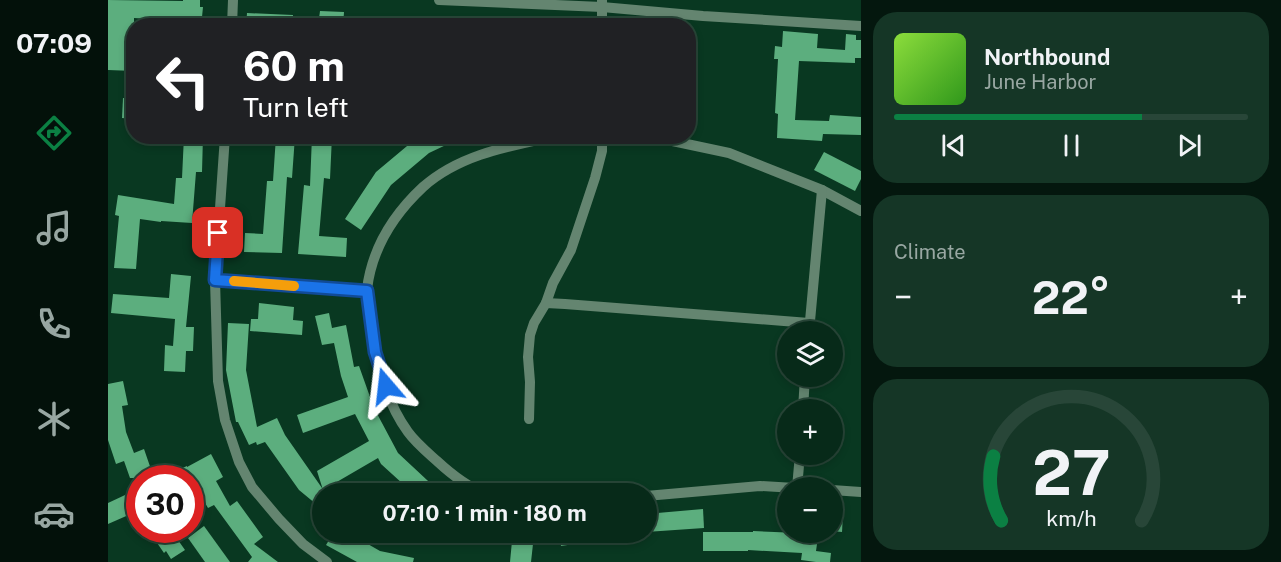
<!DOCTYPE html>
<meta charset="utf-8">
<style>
:root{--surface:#072a19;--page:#153626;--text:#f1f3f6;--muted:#98a7a2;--line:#284638;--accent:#0b8043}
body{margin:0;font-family:"Public Sans",sans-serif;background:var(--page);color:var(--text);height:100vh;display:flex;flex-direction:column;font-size:22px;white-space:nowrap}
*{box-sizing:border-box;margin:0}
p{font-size:20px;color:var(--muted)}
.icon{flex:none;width:33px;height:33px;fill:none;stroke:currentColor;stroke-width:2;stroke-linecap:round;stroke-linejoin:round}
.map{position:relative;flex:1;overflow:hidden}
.details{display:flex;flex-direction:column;gap:12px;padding:12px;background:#04170e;width:420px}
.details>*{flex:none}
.top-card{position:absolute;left:18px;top:18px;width:570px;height:126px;border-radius:24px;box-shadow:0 3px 9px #0003,0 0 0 2px var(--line);background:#202124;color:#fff;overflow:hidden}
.controls{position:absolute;left:669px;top:321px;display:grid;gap:12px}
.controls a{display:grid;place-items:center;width:66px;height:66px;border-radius:50%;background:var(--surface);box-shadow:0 3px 9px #0003,0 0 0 2px var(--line);font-size:30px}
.speed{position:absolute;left:18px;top:465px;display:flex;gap:12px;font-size:30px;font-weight:700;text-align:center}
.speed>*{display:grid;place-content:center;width:78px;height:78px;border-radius:50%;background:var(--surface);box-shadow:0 3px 9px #0003,0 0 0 2px var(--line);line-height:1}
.speed .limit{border:9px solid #d22;background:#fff;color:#111}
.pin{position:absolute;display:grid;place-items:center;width:51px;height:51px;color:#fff;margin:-26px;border-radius:12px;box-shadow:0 3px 9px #0006}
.me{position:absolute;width:66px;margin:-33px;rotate:343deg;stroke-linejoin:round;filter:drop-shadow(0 0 4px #0008)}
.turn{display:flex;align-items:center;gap:21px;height:126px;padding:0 18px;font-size:27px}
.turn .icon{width:78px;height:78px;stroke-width:2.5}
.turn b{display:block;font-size:42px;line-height:51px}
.big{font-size:45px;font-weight:700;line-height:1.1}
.details .tile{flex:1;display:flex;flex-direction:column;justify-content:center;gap:9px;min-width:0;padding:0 21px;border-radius:24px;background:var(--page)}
.details .dial{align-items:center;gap:0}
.dial svg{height:156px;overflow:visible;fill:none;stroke:var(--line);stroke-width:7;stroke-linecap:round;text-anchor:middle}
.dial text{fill:var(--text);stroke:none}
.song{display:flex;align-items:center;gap:18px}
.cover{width:72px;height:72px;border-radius:9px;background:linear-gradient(135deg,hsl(90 70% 55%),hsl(110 70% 35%))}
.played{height:6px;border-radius:3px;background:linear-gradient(90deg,var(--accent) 70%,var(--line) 70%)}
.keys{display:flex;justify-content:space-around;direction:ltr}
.heat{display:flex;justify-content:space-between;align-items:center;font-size:33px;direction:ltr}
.trip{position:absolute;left:204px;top:483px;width:345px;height:60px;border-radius:30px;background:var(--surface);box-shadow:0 3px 9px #0003,0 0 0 2px var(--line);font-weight:700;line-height:60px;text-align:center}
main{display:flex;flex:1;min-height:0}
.menu{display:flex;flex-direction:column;width:108px;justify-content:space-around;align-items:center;background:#03110a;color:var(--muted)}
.menu .icon{width:42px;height:42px}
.menu .on{color:var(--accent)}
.menu b{font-size:27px;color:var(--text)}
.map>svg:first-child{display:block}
.building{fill:#5cae7e}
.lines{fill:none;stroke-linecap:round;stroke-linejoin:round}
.street{stroke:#648570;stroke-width:10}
.route-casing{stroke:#114b97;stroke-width:15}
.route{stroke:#1a73e8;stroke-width:10}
.slow{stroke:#f59e0b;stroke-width:10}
</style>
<main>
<nav class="menu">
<b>07:09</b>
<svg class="icon on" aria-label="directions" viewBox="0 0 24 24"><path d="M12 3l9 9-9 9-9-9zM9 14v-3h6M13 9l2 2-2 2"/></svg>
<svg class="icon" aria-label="music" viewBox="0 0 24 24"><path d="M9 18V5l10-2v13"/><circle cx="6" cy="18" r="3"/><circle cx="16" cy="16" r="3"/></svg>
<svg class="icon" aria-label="phone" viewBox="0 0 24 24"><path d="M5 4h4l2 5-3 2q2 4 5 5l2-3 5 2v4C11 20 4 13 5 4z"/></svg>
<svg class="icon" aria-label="climate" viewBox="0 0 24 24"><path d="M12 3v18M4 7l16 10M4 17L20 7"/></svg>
<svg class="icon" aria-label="car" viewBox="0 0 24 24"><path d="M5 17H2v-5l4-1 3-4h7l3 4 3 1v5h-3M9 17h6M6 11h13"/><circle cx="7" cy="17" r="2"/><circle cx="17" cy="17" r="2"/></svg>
</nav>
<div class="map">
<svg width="753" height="562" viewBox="0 0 753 562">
<rect width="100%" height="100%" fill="#093821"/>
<g class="building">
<path d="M 0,0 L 75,1 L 75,0 L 92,0 L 92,7 L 95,7 L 94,17 L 92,17 L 91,25 L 73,24 L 74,21 L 26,18 L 26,71 L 0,70 Z"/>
<path d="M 212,11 L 236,12 L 235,26 L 210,26 Z"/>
<path d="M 139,13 L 185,15 L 184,26 L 138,26 Z"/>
<path d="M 295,16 L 341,18 L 341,26 L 295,26 Z"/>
<path d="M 675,31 L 710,34 L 709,48 L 737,50 L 738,34 L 748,35 L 748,40 L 753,40 L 753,58 L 747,58 L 747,63 L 691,61 L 687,120 L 721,121 L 722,115 L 753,117 L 753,135 L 715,134 L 714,141 L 669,138 L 670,114 L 667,113 L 670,59 L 666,59 L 667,46 L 674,47 Z"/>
<path d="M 15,98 L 26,99 L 26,119 L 14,118 Z"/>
<path d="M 76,136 L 95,136 L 94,172 L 88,172 L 84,223 L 53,221 L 53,222 L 32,219 L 28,269 L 6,268 L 11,216 L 7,215 L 10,195 L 66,204 L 68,178 L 74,178 Z"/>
<path d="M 168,136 L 187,136 L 184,178 L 179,177 L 174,253 L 136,252 L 137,233 L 155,234 L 159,181 L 165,181 Z"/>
<path d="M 204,136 L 224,136 L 222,179 L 216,178 L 211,236 L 239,238 L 238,257 L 190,254 L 196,185 L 202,186 Z"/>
<path d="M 311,136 L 357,136 L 321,153 L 283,185 L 253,230 L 237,219 L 268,172 Z"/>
<path d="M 716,152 L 753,171 L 753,179 L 747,191 L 706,170 Z"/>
<path d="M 63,274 L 83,276 L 78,327 L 86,327 L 85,351 L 78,351 L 77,372 L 56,371 L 57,345 L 65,346 L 67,319 L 3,313 L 5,294 L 61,298 Z"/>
<path d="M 151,303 L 186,307 L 185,320 L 195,321 L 194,335 L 142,331 L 143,319 L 150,319 Z"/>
<path d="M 221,313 L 224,328 L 238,325 L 246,367 L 251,366 L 266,408 L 290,453 L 334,494 L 283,494 L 295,484 L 273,464 L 270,458 L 215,490 L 209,471 L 261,441 L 247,414 L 195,433 L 189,415 L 240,397 L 233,376 L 226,343 L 214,345 L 207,316 Z"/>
<path d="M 120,323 L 141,324 L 138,370 L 149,427 L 169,418 L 177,435 L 214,488 L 214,509 L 191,490 L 157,442 L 149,445 L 148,442 L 141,445 L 130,422 L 128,422 L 118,370 Z"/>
<path d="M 15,381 L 20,405 L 14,406 L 18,432 L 26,453 L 36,449 L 46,478 L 22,478 L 16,461 L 8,464 L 0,440 L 0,384 Z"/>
<path d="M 103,454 L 115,477 L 108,481 L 122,506 L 129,501 L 155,537 L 146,544 L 170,562 L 140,562 L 144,557 L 106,505 L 100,508 L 86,484 L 82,485 L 82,478 L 52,478 L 79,466 L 79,467 Z"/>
<path d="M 32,488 L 32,510 L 0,524 L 0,503 Z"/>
<path d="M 595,509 L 596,528 L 538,532 L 538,514 Z"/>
<path d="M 724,513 L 735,514 L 734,532 L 724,531 Z"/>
<path d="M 96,526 L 122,562 L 97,562 L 80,538 Z"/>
<path d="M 43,530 L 63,530 L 77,550 L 63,559 L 58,551 L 56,553 L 45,537 L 47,536 Z"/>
<path d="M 645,531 L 691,533 L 690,541 L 709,544 L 708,551 L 723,553 L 722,562 L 708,562 L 693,560 L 694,553 L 640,550 L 640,551 L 595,551 L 595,532 L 645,532 Z"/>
<path d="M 226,532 L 239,532 L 272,551 L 306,558 L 305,562 L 249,562 L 218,545 Z"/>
<path d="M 402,532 L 423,532 L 422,544 L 425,544 L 423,562 L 402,562 L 404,541 L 401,541 Z"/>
<path d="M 451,532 L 506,532 L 506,538 L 453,546 Z"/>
</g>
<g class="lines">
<g class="street">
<path d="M 331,0 L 494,7 L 595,16 L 753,26"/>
<path d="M 124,26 L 125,0"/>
<path d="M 494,26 L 494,0"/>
<path d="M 117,136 L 107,280 L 110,381 L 117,420 L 131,462 L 144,487 L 171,519 L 195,544 L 219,562"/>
<path d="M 541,136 L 621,153 L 714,190 L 753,211"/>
<path d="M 107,280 L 259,291"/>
<path d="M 438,303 L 457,304 L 701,323"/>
<path d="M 701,332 L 714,190"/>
<path d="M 695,410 L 697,376"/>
<path d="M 421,419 L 422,382 L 420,357 L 422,335 L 426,323 L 438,303 L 445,283 L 463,250 L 487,178 L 494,151 L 494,136"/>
<path d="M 689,488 L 692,454"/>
<path d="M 724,490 L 753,492"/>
<path d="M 378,494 C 359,487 343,474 329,461 C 319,452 308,443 300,432 C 278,402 268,362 263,325 C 262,314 258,300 259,289 C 264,249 286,214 315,187 C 352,154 402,146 449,136"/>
<path d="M 538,496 L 652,486 L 687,488"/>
</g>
</g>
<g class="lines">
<defs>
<path id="route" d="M 110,233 L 107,280 L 259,291 L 267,352 L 278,386"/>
</defs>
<use href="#route" class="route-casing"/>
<use href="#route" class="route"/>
<path class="slow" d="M 126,281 L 186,286"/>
</g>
</svg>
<div class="controls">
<a><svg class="icon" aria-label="layers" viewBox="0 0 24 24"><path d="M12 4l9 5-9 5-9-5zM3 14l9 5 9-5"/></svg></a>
<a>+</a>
<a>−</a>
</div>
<div class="speed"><div class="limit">30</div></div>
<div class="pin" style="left:110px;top:233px;background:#d93025"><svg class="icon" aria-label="arrive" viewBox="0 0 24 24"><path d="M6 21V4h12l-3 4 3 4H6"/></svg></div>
<svg class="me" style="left:278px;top:386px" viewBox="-20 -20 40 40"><path d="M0-17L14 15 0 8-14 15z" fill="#1a73e8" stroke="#fff" stroke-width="4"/></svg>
<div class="trip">07:10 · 1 min · 180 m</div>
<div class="top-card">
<div class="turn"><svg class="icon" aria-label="left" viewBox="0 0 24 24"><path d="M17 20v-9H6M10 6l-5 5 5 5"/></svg><div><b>60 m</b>Turn left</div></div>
</div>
</div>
<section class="details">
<div class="tile">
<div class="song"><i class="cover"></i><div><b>Northbound</b><p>June Harbor</p></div></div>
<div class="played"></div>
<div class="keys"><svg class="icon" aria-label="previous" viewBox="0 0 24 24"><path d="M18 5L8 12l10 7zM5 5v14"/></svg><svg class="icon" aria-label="pause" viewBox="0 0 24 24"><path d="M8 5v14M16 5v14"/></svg><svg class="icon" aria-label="next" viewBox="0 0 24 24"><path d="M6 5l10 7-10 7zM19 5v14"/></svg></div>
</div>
<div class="tile"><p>Climate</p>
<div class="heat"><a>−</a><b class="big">22°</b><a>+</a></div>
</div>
<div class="tile dial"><svg viewBox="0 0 100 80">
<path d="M14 69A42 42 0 1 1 86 69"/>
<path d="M14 69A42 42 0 0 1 10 36" stroke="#0b8043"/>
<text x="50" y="56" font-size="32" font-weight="700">27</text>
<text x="50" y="72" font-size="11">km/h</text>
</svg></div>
</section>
</main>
